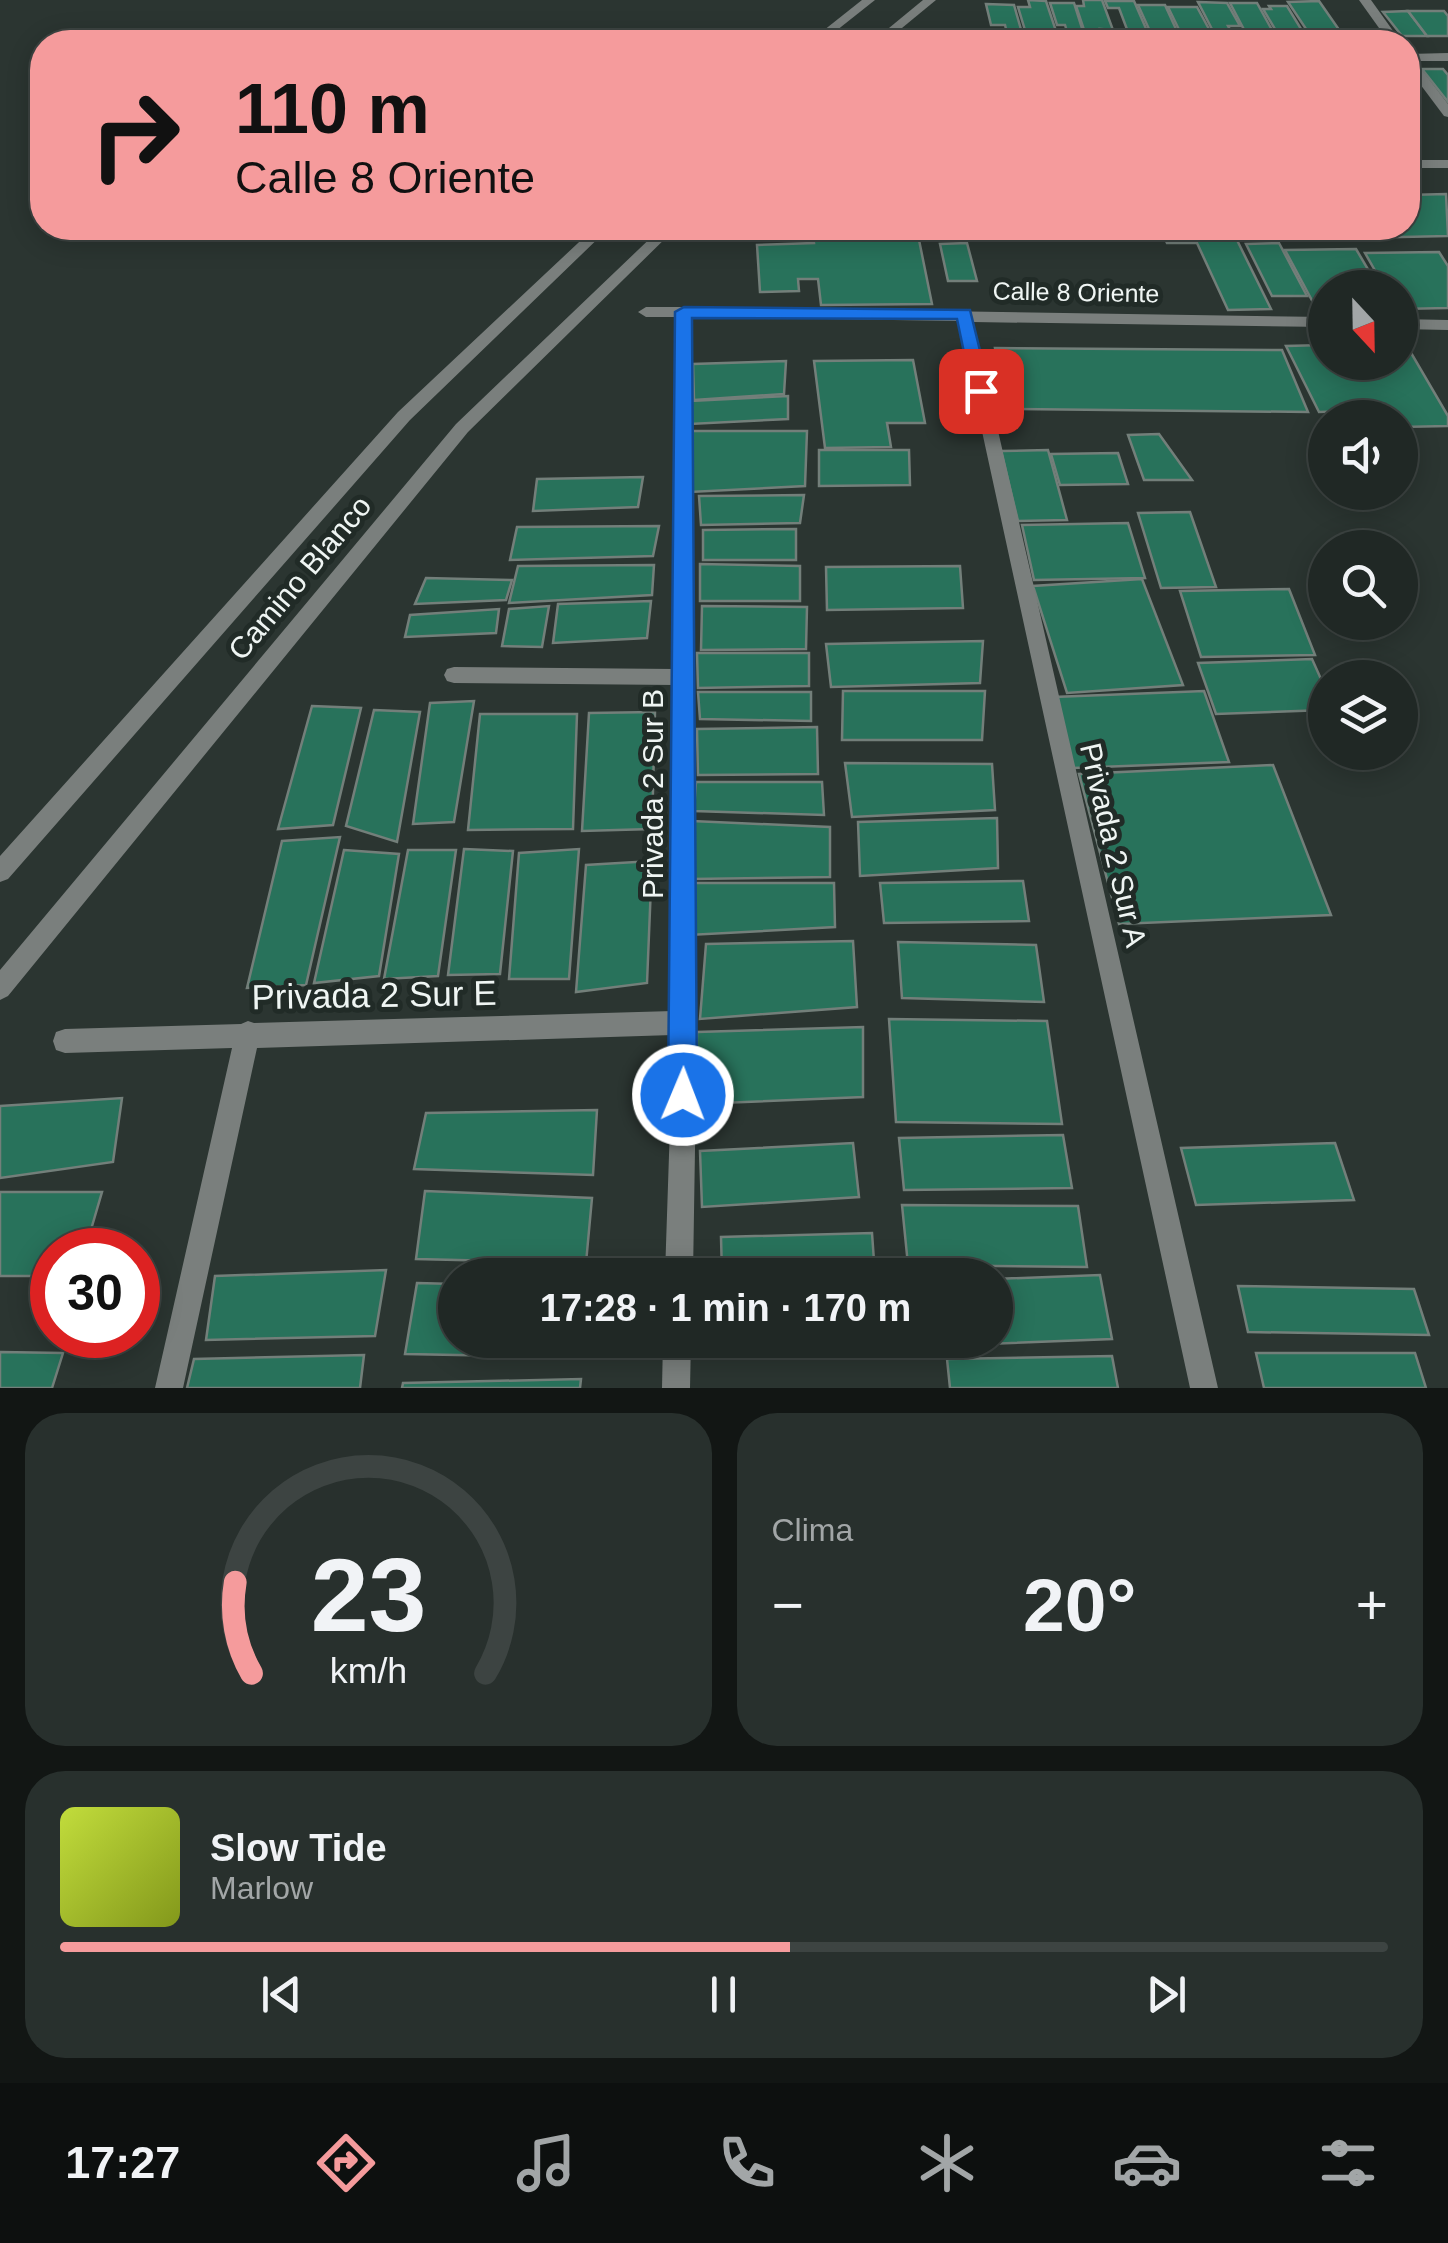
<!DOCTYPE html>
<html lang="es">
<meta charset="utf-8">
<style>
:root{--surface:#202825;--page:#28302d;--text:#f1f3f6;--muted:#a2a6a7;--line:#3d4442;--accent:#f59b9c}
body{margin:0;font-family:Arial,sans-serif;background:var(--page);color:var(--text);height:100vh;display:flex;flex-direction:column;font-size:38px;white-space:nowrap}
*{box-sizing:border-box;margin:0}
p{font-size:32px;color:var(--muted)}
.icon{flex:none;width:55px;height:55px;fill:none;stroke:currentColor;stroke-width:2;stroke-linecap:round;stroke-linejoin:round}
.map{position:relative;height:1388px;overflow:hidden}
.side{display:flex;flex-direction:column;gap:25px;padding:25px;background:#121614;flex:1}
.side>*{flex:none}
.top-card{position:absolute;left:30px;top:30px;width:1390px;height:210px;border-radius:40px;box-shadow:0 5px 25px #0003,0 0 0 2px var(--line);background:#f59b9c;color:#111;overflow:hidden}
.needle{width:65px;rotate:158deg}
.controls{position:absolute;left:1308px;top:270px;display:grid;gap:20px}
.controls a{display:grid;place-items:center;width:110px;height:110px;border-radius:50%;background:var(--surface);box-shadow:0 5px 25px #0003,0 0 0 2px var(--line);font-size:50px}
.speed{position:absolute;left:30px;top:1228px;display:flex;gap:20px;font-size:50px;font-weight:700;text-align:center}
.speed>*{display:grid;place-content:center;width:130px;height:130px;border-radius:50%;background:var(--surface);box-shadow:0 5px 25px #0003,0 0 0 2px var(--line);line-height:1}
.speed .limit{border:15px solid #d22;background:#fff;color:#111}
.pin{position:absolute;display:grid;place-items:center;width:85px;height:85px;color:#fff;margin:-42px;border-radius:20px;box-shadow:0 5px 15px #0006}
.me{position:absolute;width:110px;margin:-55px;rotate:1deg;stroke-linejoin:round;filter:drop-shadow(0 0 8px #0008)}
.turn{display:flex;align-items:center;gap:35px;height:210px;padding:0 40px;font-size:45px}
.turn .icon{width:130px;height:130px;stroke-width:2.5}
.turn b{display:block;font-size:70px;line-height:85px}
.big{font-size:75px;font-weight:800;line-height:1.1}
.side .card{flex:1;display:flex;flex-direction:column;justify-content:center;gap:15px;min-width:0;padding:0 35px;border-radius:40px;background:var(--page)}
.side .dial{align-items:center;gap:0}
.dial svg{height:260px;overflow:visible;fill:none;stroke:var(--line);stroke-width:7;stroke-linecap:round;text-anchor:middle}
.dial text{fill:var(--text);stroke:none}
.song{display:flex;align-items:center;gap:30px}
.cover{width:120px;height:120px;border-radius:15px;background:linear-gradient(135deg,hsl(70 70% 55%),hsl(70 70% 35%))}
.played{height:10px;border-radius:5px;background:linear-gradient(90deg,var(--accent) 55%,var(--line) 55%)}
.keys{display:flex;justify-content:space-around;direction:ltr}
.heat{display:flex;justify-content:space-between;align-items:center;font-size:55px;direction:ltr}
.side .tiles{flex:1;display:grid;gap:25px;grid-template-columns:1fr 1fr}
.card:last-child{grid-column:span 2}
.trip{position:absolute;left:438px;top:1258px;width:575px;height:100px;border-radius:50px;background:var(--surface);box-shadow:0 5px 25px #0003,0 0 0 2px var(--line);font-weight:800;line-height:100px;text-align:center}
.tab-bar{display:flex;height:160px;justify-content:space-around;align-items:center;background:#0d100f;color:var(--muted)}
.tab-bar .icon{width:70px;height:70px}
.tab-bar .active{color:var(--accent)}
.tab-bar b{font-size:45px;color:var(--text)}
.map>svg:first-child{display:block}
.building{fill:#28725b;stroke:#737f7a;stroke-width:2.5}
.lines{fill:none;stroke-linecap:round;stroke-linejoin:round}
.minor{fill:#7a7f7d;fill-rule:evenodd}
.tertiary{fill:#7a7f7d;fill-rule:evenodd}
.route{fill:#1a73e8;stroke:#114b97;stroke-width:2.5}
.labels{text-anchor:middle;stroke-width:10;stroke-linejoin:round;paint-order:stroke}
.far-street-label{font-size:25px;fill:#eff5f3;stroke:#212b27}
.street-label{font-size:30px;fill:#eff5f3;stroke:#212b27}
.near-street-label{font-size:35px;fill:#eff5f3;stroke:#212b27}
</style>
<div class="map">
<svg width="1448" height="1388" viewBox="0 0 1448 1388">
<rect width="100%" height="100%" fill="#2b3531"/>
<g class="building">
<path d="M 1028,0 L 1046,1 L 1059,40 L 1028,40 L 1018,7 L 1030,7 Z"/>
<path d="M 1083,0 L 1102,0 L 1113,30 L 1100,29 L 1104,42 L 1088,42 L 1076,6 L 1084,6 Z"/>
<path d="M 1105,1 L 1134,1 L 1151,40 L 1131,40 L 1119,8 L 1108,8 Z"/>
<path d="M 1319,1 L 1342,34 L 1312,38 L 1288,2 Z"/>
<path d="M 1198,2 L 1227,3 L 1240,26 L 1228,26 L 1233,35 L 1215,35 Z"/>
<path d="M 1050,3 L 1074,3 L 1085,38 L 1069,38 L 1065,25 L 1057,25 Z"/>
<path d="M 1230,3 L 1257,3 L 1277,39 L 1249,39 Z"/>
<path d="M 986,4 L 1014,5 L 1022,33 L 1007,33 L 1005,25 L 991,25 Z"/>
<path d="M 1138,5 L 1165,5 L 1181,40 L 1154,40 Z"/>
<path d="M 1269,6 L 1287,6 L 1309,42 L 1282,41 L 1263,9 L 1271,9 Z"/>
<path d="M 1168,7 L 1197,7 L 1216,42 L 1185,42 Z"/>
<path d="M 1408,11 L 1427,36 L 1402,36 L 1383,12 Z"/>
<path d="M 1408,11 L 1444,11 L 1448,16 L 1448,36 L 1427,36 Z"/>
<path d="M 1422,69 L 1443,69 L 1448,75 L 1448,102 Z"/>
<path d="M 1446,194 L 1448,236 L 1355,238 L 1349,228 L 1408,228 L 1408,195 Z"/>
<path d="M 1160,228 L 1272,228 L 1277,236 L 1240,236 L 1238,232 L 1195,232 L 1234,234 L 1271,309 L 1228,310 L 1197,243 L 1167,243 Z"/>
<path d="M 1277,228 L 1347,228 L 1351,235 L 1281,236 Z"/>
<path d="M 918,235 L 932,304 L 821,305 L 818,279 L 798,279 L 799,291 L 760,292 L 757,245 L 814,243 L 813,236 Z"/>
<path d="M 967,243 L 977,281 L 948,281 L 940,244 Z"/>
<path d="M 1279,243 L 1307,296 L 1272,296 L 1246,244 Z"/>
<path d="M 1356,249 L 1379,288 L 1325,288 L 1325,306 L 1315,306 L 1285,250 Z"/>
<path d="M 1439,252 L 1448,266 L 1448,308 L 1400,309 L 1400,288 L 1385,288 L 1365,253 Z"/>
<path d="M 1325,345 L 1325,362 L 1343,362 L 1347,369 L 1363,369 L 1359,362 L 1400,362 L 1400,351 L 1410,351 L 1448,416 L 1448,426 L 1400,427 L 1400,418 L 1389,418 L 1385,410 L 1319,412 L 1286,346 Z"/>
<path d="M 995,348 L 1282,350 L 1308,412 L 1007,409 Z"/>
<path d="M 913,360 L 925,423 L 887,423 L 891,447 L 825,448 L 814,361 Z"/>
<path d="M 786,361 L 784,394 L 694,400 L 693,364 Z"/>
<path d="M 788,396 L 788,419 L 690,424 L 690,401 Z"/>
<path d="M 690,431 L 807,431 L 805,486 L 690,492 Z"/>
<path d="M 1159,434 L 1192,480 L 1144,480 L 1128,435 Z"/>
<path d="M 819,450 L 909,450 L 910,485 L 819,486 Z"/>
<path d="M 1048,450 L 1067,520 L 1018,521 L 1001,451 Z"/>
<path d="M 1118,453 L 1128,484 L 1060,485 L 1051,454 Z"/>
<path d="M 643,477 L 638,507 L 533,511 L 537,479 Z"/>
<path d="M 804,495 L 800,523 L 701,525 L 699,496 Z"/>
<path d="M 1190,512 L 1216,587 L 1161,588 L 1138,513 Z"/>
<path d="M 1128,523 L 1145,578 L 1034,580 L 1022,525 Z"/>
<path d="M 659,526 L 653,556 L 510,560 L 517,527 Z"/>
<path d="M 796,529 L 796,560 L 703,560 L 703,530 Z"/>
<path d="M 700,564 L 800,566 L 800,601 L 700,601 Z"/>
<path d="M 654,565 L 652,595 L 509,603 L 518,566 Z"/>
<path d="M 960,566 L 963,608 L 827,610 L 826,567 Z"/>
<path d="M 426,578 L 512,580 L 506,600 L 415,604 Z"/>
<path d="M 1142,579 L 1183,685 L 1067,693 L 1033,586 Z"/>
<path d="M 1289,589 L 1315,655 L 1201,657 L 1180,591 Z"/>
<path d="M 651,601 L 647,638 L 553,643 L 558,604 Z"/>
<path d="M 549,606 L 542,647 L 502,646 L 509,609 Z"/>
<path d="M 702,606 L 807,607 L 806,649 L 701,650 Z"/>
<path d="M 499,609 L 496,633 L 405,637 L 410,615 Z"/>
<path d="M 983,641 L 980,683 L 831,687 L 826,644 Z"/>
<path d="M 697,653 L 809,653 L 809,686 L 698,688 Z"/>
<path d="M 1312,659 L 1325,688 L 1325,710 L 1216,714 L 1198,663 Z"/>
<path d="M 843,691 L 985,691 L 982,740 L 842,740 Z"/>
<path d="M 1204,691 L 1229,762 L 1073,768 L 1054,697 Z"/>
<path d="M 698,692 L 811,692 L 811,721 L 700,719 Z"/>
<path d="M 474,701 L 454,822 L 413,824 L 430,703 Z"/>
<path d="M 312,706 L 361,708 L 333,825 L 278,829 Z"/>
<path d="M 374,710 L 420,712 L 397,842 L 346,826 Z"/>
<path d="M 655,712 L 652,829 L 582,831 L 589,713 Z"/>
<path d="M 480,714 L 577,714 L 573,829 L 468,830 Z"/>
<path d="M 817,727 L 818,774 L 698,775 L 697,729 Z"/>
<path d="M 845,763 L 992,764 L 995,810 L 852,817 Z"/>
<path d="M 1273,765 L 1331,915 L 1119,924 L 1079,774 Z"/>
<path d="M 696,782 L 822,782 L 824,815 L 694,811 Z"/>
<path d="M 997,818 L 998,868 L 860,876 L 858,822 Z"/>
<path d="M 692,821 L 830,827 L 830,877 L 692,879 Z"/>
<path d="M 340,837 L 306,985 L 247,988 L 282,841 Z"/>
<path d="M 464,849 L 513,851 L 500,974 L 448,975 Z"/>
<path d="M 579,849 L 569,979 L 509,979 L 519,853 Z"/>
<path d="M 344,850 L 399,854 L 379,976 L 314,983 Z"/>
<path d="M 408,850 L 456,850 L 438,976 L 384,979 Z"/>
<path d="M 652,861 L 647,983 L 576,992 L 586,865 Z"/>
<path d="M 1023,881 L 1029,921 L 884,923 L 880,883 Z"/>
<path d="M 689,883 L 834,883 L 835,927 L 689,935 Z"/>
<path d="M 853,941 L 857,1007 L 700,1019 L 706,944 Z"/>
<path d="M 898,942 L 1036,945 L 1044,1002 L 902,998 Z"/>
<path d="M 889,1019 L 1047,1021 L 1062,1124 L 896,1122 Z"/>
<path d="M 863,1027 L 863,1097 L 696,1104 L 697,1032 Z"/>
<path d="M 122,1098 L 113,1162 L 0,1178 L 0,1106 Z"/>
<path d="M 597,1110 L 593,1175 L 414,1169 L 426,1113 Z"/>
<path d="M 1063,1135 L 1072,1188 L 904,1190 L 899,1138 Z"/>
<path d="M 853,1143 L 859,1197 L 702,1207 L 700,1151 Z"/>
<path d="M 1335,1143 L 1354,1200 L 1196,1205 L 1181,1148 Z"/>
<path d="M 425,1191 L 592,1198 L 586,1263 L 416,1259 Z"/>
<path d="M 0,1192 L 102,1192 L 85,1250 L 52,1250 L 52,1276 L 0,1276 Z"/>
<path d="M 902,1205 L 1078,1206 L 1087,1267 L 908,1265 Z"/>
<path d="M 872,1233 L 875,1275 L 722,1275 L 721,1237 Z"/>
<path d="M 386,1270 L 375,1336 L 206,1340 L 215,1276 Z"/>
<path d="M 1100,1275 L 1112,1339 L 937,1346 L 936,1340 L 995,1340 L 995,1279 Z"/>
<path d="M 417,1283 L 455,1284 L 455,1340 L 571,1340 L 568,1357 L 405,1354 Z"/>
<path d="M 1238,1286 L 1414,1289 L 1429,1335 L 1248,1332 Z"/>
<path d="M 0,1352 L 63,1353 L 52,1388 L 0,1388 Z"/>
<path d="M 1256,1353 L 1415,1353 L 1426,1388 L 1264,1388 Z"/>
<path d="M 364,1355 L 360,1388 L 187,1388 L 194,1359 Z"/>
<path d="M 1112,1356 L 1118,1388 L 950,1388 L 947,1359 Z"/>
<path d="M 581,1379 L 580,1388 L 402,1388 L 403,1383 Z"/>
</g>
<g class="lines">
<g class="minor">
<path d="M 1359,0 L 1371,0 L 1401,42 L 1389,42 Z"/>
<path d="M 1448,53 L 1448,61 L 1415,61 L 1448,104 L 1448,117 L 1444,116 L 1408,68 L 1408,54 Z"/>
<rect x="1408" y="160" width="40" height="8"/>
<path d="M 684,307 L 1325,317 L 1325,327 L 973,322 L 1218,1388 L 1190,1388 L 958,321 L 692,317 L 697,1023 L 693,1275 L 665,1275 L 673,1035 L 257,1048 L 183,1388 L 155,1388 L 232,1048 L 65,1053 L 56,1050 L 53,1041 L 56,1032 L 65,1029 L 241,1024 L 248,1021 L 254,1023 L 673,1011 L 675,685 L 454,683 L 447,681 L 444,675 L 447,669 L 454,667 L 675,669 L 676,317 L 646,317 L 638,312 L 646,307 Z"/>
<path d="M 1400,319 L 1448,320 L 1448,330 L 1400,329 Z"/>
<path d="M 663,1340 L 691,1340 L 690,1388 L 662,1388 Z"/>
</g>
<g class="tertiary">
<path d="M 862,0 L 875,0 L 822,42 L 809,42 Z"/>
<path d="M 923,0 L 936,0 L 885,42 L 872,42 Z"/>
<path d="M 594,228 L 609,228 L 410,420 L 8,879 L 0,882 L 0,856 L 398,412 Z"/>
<path d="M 661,228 L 676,228 L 468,432 L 8,996 L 0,1000 L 0,970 L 456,424 Z"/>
</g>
</g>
<path class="route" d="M 684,307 L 970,310 L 990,391 L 981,397 L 972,391 L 957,319 L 692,318 L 697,1095 L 693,1105 L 683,1109 L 673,1105 L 668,1095 L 675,312 Z"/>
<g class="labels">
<g class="far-street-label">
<text transform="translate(1076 292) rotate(1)" y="9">Calle 8 Oriente</text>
</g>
<g class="street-label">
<text transform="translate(300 578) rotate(-50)" y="10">Camino Blanco</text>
<text transform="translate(653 794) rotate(-90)" y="10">Privada 2 Sur B</text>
<text transform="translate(1113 845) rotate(77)" y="10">Privada 2 Sur A</text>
</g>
<g class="near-street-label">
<text transform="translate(374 995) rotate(-1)" y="12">Privada 2 Sur E</text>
</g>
</g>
</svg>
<div class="controls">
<a><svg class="needle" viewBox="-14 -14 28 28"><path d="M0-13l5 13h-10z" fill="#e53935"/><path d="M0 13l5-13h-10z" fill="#a2a6a7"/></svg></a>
<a><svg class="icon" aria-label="sound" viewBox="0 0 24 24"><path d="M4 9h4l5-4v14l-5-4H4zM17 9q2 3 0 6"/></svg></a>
<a><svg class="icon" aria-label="search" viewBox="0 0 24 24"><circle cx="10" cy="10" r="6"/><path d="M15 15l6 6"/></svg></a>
<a><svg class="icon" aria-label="layers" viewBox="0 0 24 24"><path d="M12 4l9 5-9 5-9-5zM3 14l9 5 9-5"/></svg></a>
</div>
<div class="speed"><div class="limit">30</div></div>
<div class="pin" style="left:981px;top:391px;background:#d93025"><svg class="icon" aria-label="arrive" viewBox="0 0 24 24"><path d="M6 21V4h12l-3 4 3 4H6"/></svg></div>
<svg class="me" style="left:683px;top:1095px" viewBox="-20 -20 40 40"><circle r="17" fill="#1a73e8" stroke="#fff" stroke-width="3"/><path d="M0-11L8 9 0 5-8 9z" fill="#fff"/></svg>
<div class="trip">17:28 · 1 min · 170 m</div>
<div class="top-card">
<div class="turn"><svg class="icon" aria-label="right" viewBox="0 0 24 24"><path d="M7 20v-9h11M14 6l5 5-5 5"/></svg><div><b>110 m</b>Calle 8 Oriente</div></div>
</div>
</div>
<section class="side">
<div class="tiles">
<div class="card dial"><svg viewBox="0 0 100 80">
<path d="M14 69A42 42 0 1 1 86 69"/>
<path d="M14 69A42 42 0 0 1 9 41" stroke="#f59b9c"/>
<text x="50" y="56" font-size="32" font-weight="700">23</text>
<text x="50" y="72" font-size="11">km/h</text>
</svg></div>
<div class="card"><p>Clima</p>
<div class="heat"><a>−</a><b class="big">20°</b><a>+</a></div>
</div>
<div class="card">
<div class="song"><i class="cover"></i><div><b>Slow Tide</b><p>Marlow</p></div></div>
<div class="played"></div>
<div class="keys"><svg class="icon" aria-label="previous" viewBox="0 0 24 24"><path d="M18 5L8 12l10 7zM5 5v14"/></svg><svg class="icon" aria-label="pause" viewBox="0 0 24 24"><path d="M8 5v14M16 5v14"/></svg><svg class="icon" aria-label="next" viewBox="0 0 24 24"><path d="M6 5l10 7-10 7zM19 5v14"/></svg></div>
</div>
</div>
</section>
<nav class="tab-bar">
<b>17:27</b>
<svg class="icon active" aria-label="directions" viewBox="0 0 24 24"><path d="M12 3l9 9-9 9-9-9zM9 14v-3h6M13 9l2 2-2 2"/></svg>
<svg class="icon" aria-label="music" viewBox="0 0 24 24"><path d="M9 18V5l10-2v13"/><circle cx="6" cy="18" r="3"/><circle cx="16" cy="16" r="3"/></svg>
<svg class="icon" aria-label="phone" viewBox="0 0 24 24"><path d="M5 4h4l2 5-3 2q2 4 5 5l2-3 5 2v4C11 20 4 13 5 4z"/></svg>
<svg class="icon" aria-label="climate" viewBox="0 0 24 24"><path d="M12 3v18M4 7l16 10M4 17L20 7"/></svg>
<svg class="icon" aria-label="car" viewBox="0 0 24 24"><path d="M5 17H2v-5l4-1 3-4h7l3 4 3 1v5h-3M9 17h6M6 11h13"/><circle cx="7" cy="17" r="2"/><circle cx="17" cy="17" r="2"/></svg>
<svg class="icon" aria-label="filters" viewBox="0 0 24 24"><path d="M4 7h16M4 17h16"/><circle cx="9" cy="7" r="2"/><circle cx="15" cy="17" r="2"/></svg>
</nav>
